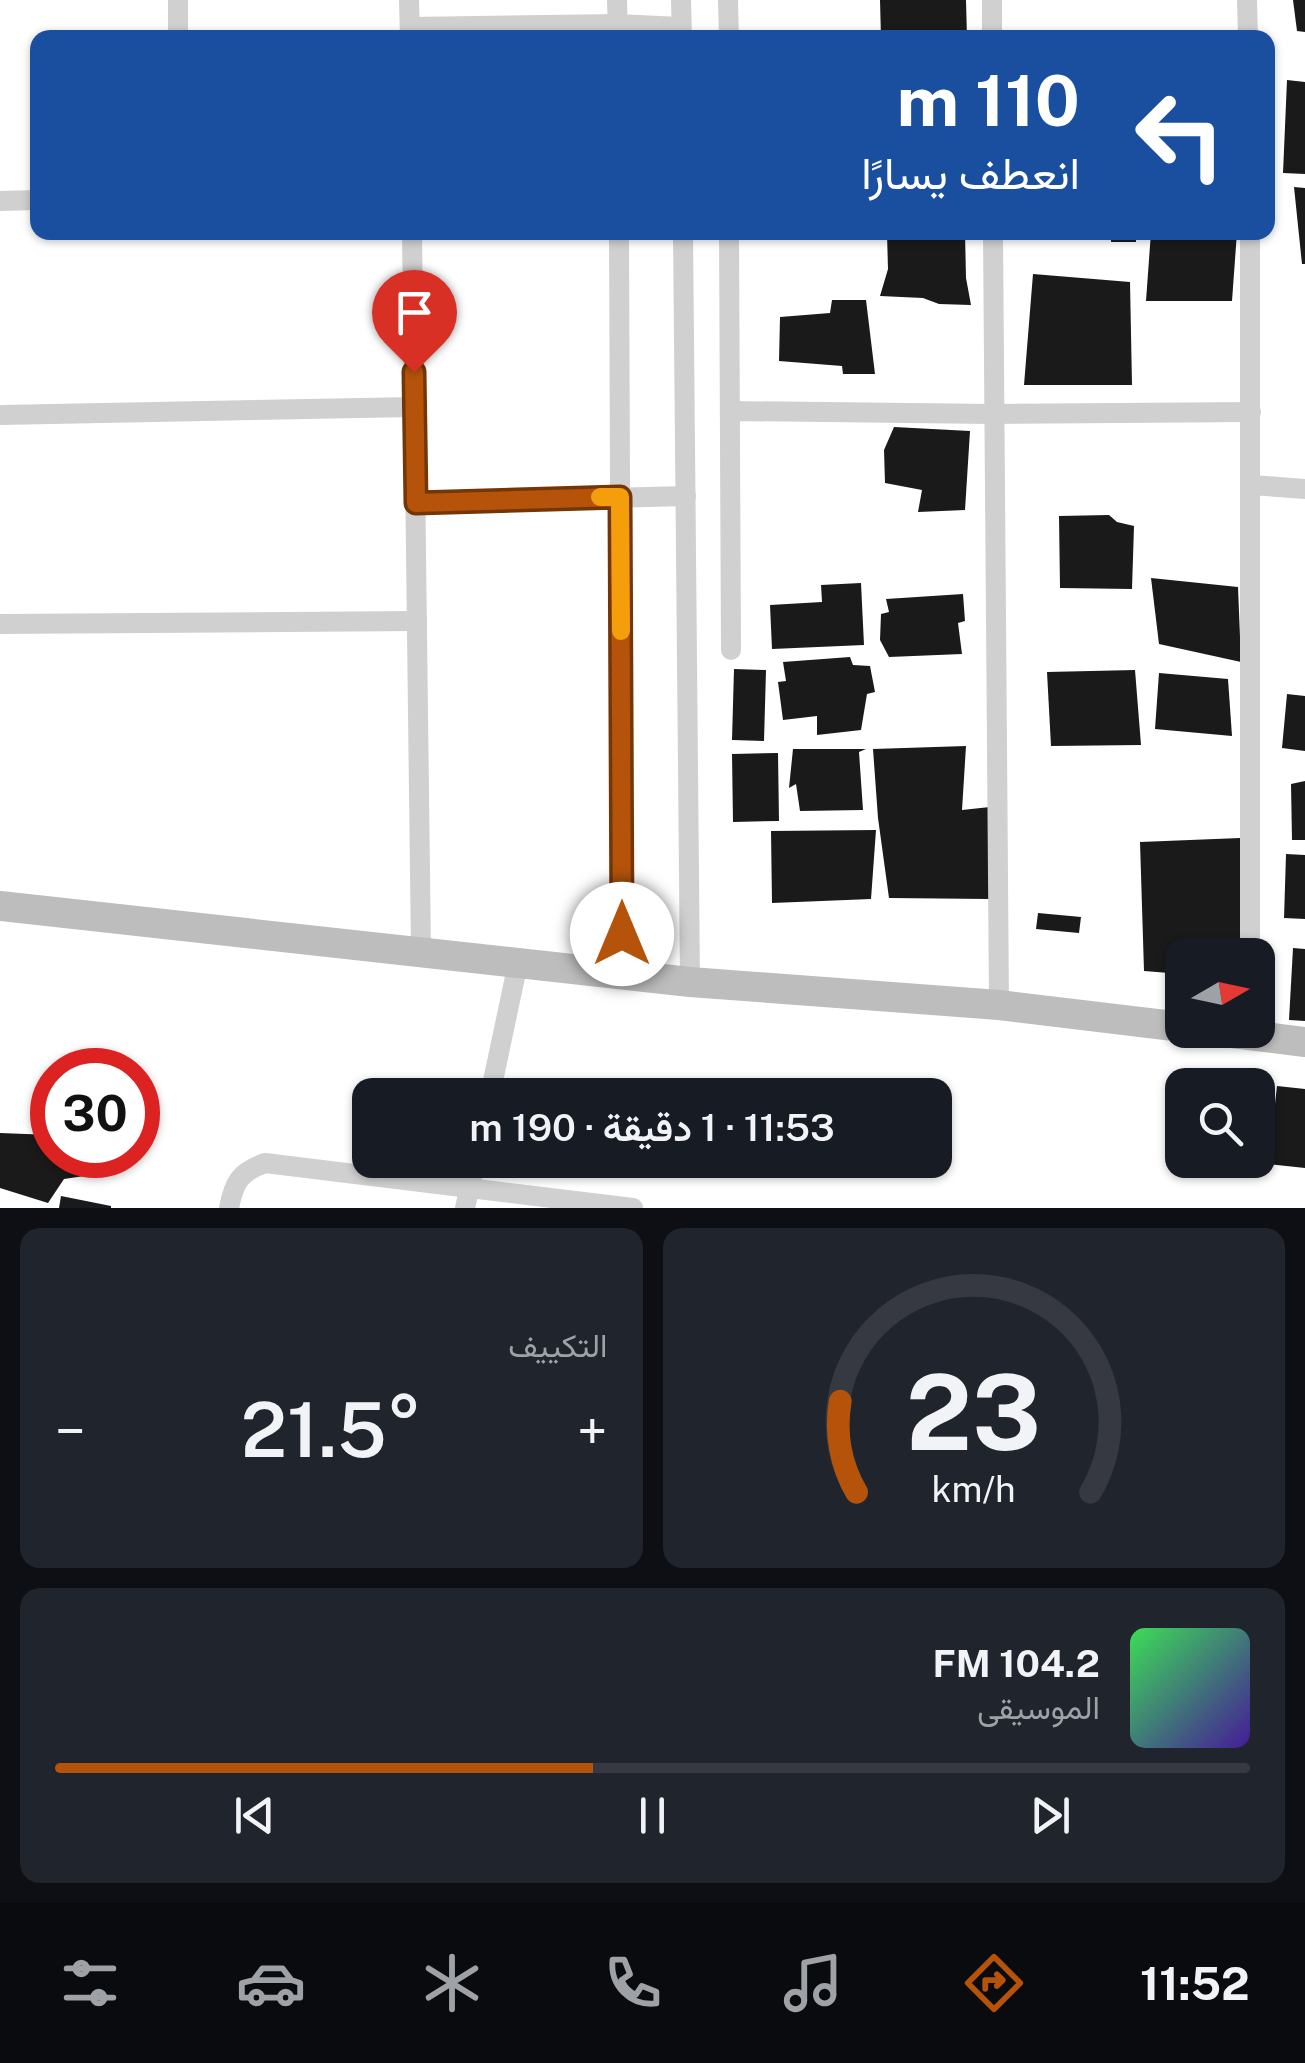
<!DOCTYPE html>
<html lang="ar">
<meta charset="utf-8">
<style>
:root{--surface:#171b24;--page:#20242c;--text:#f1f3f6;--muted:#9ea1a6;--line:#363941;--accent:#b45309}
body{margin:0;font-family:"Public Sans",Vazirmatn,sans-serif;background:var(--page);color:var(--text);direction:rtl;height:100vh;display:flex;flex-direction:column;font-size:38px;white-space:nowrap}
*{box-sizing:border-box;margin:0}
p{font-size:32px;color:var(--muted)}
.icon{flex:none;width:55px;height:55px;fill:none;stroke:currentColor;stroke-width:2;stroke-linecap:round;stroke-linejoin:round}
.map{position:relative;height:1208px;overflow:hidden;direction:ltr}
.drawer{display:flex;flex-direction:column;gap:20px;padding:20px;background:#0d0f14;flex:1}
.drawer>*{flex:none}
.top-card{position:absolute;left:30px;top:30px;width:1245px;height:210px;border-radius:20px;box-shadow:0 2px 8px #0004;direction:rtl;background:#1a4fa0;color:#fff;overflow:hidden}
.needle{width:65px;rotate:81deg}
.fabs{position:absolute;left:1165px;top:938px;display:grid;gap:20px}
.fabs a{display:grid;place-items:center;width:110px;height:110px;border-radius:20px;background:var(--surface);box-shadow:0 2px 8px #0004;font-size:50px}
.speed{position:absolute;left:30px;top:1048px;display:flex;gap:20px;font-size:50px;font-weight:700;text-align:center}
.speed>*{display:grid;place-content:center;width:130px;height:130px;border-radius:50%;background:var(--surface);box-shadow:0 2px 8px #0004;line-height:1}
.speed .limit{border:15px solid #d22;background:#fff;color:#111}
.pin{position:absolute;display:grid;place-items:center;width:85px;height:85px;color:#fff;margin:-102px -42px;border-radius:50% 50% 50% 0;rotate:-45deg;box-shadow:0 0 10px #0007}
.pin .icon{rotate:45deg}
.me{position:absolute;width:110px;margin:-55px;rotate:0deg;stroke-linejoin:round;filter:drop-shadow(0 0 8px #0008)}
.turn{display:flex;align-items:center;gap:35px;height:210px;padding:0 30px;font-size:45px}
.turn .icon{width:130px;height:130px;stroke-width:2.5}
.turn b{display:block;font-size:70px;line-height:85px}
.big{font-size:75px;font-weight:600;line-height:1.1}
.drawer .widget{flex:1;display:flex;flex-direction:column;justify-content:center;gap:15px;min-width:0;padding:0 35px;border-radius:20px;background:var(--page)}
.drawer .dial{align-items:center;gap:0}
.dial svg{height:260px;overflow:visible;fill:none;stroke:var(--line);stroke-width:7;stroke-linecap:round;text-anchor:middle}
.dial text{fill:var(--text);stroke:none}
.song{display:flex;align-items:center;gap:30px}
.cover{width:120px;height:120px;border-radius:15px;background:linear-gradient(135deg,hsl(130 70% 55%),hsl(260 70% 35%))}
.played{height:10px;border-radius:5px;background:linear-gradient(90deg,var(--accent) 45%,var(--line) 45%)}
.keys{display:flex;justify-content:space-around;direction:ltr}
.heat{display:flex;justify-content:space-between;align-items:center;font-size:55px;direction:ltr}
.drawer .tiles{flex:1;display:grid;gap:20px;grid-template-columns:1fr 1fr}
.widget:last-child{grid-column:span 2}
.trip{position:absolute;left:352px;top:1078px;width:600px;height:100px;border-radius:20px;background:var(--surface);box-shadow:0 2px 8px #0004;font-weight:600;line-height:100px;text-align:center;direction:rtl}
.tab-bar{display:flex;height:160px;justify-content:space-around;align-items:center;background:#090b0e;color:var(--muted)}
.tab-bar .icon{width:70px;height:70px}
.tab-bar .on{color:var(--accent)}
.tab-bar b{font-size:45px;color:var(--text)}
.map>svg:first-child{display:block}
.building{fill:#1a1a1a}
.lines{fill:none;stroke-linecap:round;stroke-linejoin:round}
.street{stroke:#d0d0d0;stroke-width:20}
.secondary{stroke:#bdbdbd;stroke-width:30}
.route-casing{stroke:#753606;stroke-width:25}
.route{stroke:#b45309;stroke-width:18}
.slow{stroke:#f59e0b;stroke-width:18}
</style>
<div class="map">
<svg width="1305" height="1208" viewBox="0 0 1305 1208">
<rect width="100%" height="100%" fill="#fff"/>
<g class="building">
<path d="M 880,0 L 966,0 L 967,38 L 881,38 Z"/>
<path d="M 1293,0 L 1305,0 L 1305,32 L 1297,31 Z"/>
<path d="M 1287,80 L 1305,82 L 1305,174 L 1283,173 Z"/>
<path d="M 1294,187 L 1305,188 L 1305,264 L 1302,264 Z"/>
<path d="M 899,232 L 965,232 L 966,278 L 971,305 L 939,304 L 923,298 L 880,296 L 888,269 L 887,234 Z"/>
<rect x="1111" y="232" width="25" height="10"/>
<path d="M 1151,232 L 1237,232 L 1232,301 L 1146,301 Z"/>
<path d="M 1033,274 L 1130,282 L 1132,385 L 1024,385 Z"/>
<path d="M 832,300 L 866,300 L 875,374 L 843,374 L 842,366 L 779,361 L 780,317 L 830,313 Z"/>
<path d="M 894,427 L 970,431 L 965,510 L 918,512 L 922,490 L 885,483 L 884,450 Z"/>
<path d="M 1109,515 L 1117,522 L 1134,526 L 1132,589 L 1060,588 L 1059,516 Z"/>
<path d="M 1151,578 L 1238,587 L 1241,662 L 1159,644 Z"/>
<path d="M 861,583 L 864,645 L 772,649 L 770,605 L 822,602 L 821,585 Z"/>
<path d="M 963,594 L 965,621 L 958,623 L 962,654 L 889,657 L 880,640 L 881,614 L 889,612 L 886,599 Z"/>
<path d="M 850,657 L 853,665 L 870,666 L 875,692 L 867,694 L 861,730 L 817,735 L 817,716 L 783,720 L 778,682 L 786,681 L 783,662 Z"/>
<path d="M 734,669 L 766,670 L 764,741 L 732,740 Z"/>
<path d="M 1135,670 L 1141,745 L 1051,746 L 1047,672 Z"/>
<path d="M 1159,673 L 1228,679 L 1232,736 L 1155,729 Z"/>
<path d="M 1287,694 L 1305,696 L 1305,751 L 1282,748 Z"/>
<path d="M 966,746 L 962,810 L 990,807 L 989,899 L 889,898 L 878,818 L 873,749 Z"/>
<path d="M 793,749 L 866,749 L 859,752 L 863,810 L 800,811 L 796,784 L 789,788 Z"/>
<path d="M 778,753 L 779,821 L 733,822 L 732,754 Z"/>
<path d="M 1305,781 L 1305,840 L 1292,840 L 1291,784 Z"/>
<path d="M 876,830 L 871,899 L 772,903 L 771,831 Z"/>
<path d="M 1240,838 L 1243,955 L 1182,955 L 1182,974 L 1144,971 L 1140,842 Z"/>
<path d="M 1286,854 L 1305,855 L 1305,919 L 1284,918 Z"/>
<path d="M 1038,913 L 1081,917 L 1079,933 L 1036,929 Z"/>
<path d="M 1293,948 L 1305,949 L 1305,1021 L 1289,1020 Z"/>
<path d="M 1277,1086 L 1305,1089 L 1305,1168 L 1268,1164 Z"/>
<path d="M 0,1133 L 52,1135 L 52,1155 L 86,1155 L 84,1176 L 64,1179 L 48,1203 L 0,1188 Z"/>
<path d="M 61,1196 L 111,1206 L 111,1208 L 59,1208 Z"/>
</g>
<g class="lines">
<g class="street">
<path d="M 178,0 L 178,38"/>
<path d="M 409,0 L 410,38"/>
<path d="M 617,0 L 618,38"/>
<path d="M 681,0 L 682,38"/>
<path d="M 728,0 L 729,38"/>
<path d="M 992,0 L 992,38"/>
<path d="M 1247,0 L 1248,38"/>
<path d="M 410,27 L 617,24 L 681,27"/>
<path d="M 0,201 L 38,200"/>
<path d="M 412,232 L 421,952"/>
<path d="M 619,232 L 622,974"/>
<path d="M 683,232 L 690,982"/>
<path d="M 729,232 L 731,650"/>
<path d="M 993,232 L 999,1005"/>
<path d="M 1250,232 L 1250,955"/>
<path d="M 730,411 L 993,414 L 1251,412"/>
<path d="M 0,415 L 414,407"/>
<path d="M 1252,485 L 1305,489"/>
<path d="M 416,503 L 686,496"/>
<path d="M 0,624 L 417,621"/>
<path d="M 490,1095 L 518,963"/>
<path d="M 229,1208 C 234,1182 240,1172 265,1163 L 633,1208"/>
<path d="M 465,1208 L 476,1160"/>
</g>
<g class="secondary">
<path d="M 0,906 L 690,982 L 999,1005 L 1182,1027"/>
<path d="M 1207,1030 L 1305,1042"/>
</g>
</g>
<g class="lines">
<defs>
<path id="route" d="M 414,372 L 416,503 L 620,497 L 622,934"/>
</defs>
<use href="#route" class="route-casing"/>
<use href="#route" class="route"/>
<path class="slow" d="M 600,497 L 620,497 L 621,631"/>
</g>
</svg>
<div class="fabs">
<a><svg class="needle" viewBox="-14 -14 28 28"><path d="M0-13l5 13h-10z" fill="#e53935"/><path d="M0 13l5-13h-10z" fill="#9ea1a6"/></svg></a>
<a><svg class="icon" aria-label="search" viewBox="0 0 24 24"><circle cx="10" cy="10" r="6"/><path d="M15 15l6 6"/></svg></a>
</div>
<div class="speed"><div class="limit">30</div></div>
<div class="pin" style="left:414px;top:372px;background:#d93025"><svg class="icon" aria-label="arrive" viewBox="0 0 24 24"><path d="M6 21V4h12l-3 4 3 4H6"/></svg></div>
<svg class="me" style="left:622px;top:934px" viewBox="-20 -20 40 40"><circle r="19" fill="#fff"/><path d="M0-13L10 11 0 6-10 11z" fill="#b45309"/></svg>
<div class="trip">11:53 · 1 دقيقة · 190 m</div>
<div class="top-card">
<div class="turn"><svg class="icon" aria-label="left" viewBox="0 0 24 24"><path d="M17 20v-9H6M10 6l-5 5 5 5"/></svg><div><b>110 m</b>انعطف يسارًا</div></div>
</div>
</div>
<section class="drawer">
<div class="tiles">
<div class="widget dial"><svg viewBox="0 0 100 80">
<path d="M14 69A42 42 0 1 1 86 69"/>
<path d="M14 69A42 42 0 0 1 9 41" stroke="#b45309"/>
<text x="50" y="56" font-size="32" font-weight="700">23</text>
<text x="50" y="72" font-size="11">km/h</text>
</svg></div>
<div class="widget"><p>التكييف</p>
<div class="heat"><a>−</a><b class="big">21.5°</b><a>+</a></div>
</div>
<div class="widget">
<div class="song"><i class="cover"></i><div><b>104.2 FM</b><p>الموسيقى</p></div></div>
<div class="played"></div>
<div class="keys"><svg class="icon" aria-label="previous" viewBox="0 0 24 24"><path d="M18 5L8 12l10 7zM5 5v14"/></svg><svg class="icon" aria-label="pause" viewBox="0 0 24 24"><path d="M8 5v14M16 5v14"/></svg><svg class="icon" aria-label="next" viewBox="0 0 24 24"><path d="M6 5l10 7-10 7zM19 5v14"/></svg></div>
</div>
</div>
</section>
<nav class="tab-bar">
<b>11:52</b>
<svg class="icon on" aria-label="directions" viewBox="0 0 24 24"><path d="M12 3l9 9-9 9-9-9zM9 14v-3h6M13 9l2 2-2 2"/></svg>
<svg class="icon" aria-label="music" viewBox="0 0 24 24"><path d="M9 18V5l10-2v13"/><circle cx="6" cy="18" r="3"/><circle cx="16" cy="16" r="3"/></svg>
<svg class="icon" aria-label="phone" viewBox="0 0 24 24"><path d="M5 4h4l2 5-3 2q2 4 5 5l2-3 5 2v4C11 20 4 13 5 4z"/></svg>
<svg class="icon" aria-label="climate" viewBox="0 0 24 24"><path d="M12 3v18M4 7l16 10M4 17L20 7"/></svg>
<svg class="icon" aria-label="car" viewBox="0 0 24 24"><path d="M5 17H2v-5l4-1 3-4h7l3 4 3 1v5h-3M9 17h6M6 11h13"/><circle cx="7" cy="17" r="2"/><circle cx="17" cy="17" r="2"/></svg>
<svg class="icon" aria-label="filters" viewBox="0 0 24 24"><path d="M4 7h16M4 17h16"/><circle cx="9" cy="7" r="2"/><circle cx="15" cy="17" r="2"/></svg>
</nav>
